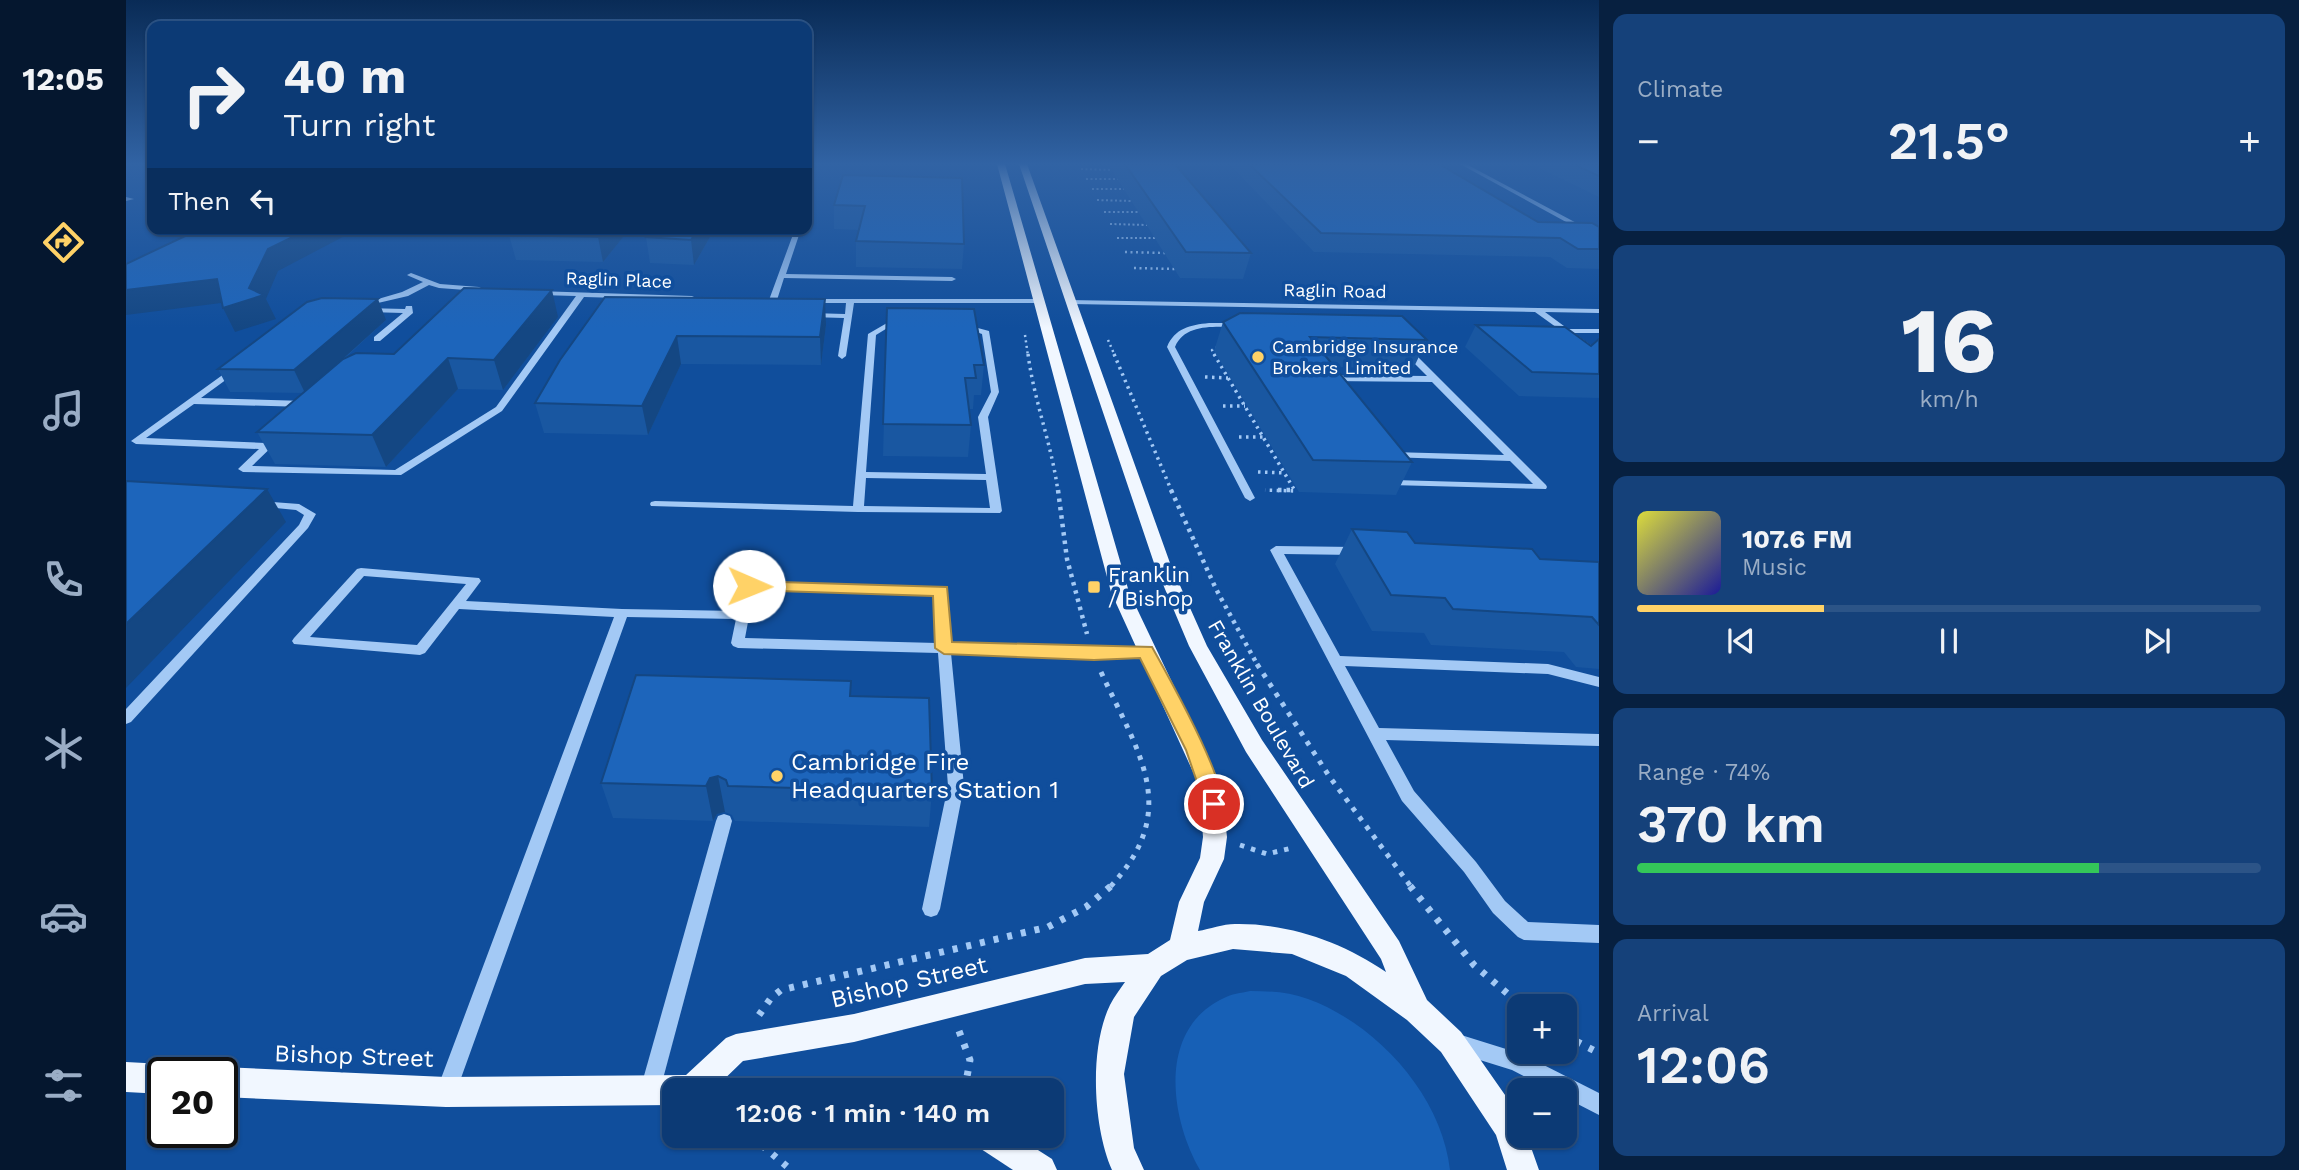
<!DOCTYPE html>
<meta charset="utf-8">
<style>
:root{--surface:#0c3a75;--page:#15417a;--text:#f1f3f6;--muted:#9aadc5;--line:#2c5487;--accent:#ffd267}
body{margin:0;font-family:"Work Sans",sans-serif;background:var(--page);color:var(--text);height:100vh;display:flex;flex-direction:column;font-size:26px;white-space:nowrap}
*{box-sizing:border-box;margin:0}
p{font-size:23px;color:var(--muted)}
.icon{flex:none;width:38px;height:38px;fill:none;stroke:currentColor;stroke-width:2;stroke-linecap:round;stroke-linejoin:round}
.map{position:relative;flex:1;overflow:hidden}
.side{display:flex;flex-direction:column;gap:14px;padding:14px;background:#072040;width:700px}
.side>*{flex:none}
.top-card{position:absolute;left:21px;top:21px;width:665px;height:214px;border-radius:14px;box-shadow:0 2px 5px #0004,0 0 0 2px var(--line);background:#0c3a75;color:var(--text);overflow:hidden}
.tools{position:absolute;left:1381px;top:994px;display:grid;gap:14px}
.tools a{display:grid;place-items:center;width:70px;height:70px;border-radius:14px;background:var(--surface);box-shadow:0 2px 5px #0004,0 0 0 2px var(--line);font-size:35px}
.speed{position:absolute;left:21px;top:1057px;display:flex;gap:14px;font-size:35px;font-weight:700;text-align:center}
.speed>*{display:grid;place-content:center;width:91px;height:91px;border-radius:50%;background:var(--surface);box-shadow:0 2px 5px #0004,0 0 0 2px var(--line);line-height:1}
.speed .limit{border:4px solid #111;border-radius:10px;background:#fff;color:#111}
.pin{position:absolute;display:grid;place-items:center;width:60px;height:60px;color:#fff;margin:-30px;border:4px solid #fff;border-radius:50%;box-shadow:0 2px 7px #0007}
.me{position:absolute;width:77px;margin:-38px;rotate:91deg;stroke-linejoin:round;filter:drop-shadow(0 0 5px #0008)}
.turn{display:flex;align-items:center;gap:24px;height:147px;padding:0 21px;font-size:32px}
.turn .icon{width:91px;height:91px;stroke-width:2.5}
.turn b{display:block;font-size:49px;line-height:60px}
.then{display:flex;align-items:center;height:66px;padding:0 21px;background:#0003;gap:14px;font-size:26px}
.big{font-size:52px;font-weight:600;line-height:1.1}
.side .widget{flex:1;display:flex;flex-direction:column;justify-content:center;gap:10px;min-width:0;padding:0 24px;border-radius:14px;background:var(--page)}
.side .dial{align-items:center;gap:0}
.dial b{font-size:91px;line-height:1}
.song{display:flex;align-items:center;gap:21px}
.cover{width:84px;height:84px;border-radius:10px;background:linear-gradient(135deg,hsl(60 70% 55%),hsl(240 70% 35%))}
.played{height:7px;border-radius:4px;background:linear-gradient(90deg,var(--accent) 30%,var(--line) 30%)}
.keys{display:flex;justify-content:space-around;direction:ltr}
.heat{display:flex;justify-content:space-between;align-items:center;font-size:38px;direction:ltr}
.charge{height:10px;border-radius:5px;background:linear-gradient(90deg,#34c759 74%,var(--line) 0)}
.trip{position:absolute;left:536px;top:1078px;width:402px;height:70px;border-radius:14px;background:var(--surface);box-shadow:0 2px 5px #0004,0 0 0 2px var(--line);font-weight:600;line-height:70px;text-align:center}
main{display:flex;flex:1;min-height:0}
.tab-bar{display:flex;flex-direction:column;width:126px;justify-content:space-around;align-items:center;background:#05172f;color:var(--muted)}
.tab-bar .icon{width:49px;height:49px}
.tab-bar .current{color:var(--accent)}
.tab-bar b{font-size:32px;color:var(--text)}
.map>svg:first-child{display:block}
.green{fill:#1760b6}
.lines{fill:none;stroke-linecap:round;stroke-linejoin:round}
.path-far5{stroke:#a3c9f5;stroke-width:2;stroke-dasharray:2 2.5;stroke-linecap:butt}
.path-far4{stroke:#a3c9f5;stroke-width:2.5;stroke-dasharray:2 3.5;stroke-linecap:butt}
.path-far3{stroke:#a3c9f5;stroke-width:3.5;stroke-dasharray:2.5 4.5;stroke-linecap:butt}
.path-far2{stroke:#a3c9f5;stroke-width:4.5;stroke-dasharray:3.5 5;stroke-linecap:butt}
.path-far1{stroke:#a3c9f5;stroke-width:5;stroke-dasharray:4.5 7;stroke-linecap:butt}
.path{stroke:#a3c9f5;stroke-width:7;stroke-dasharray:5 9;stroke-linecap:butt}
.minor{fill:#a3c9f5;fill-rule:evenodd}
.major{fill:#f1f7ff;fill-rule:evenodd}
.wall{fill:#1957a1}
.shaded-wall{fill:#144783}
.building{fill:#1d65bb;stroke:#144783;stroke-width:2}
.route{fill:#ffd267;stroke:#a68843;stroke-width:2}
.poi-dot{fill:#ffd267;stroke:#104e9c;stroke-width:2.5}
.labels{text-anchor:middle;stroke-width:7;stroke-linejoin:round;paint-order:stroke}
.far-street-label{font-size:18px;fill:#fff;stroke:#104e9c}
.far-poi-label{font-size:18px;fill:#fff;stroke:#104e9c;text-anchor:start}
.poi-label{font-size:21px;fill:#fff;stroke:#104e9c;text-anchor:start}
.street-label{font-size:21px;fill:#fff;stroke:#104e9c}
.near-poi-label{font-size:24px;fill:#fff;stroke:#104e9c;text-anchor:start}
.near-street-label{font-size:24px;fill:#fff;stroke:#104e9c}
</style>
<main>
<nav class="tab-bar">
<b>12:05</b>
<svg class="icon current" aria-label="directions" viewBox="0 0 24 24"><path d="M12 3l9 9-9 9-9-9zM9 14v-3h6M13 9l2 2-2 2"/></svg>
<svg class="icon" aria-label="music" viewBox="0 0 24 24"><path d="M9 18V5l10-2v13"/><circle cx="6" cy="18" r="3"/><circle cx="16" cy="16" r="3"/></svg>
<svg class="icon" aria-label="phone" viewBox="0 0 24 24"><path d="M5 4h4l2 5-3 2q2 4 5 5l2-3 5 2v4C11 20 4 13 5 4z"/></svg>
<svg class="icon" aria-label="climate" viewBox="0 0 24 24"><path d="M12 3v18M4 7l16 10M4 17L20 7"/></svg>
<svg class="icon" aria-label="car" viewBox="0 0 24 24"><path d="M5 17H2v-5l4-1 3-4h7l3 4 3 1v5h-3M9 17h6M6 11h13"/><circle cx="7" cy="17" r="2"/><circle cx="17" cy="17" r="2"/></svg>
<svg class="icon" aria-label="filters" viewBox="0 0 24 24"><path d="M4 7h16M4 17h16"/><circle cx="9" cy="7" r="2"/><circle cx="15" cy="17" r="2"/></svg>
</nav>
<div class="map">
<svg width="1473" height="1170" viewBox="0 0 1473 1170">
<rect width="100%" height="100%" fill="#104e9c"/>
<path class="green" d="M 1124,991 C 1144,991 1163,992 1182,999 C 1251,1024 1316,1096 1324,1170 L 1074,1170 C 1044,1118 1031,1029 1098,998 C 1105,994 1115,993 1124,991 Z"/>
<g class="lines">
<g class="path-far5">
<path d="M 955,169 L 986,170"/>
<path d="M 960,179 L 992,179"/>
<path d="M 966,189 L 998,189"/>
<path d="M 971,200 L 1005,201"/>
<path d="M 978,212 L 1013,212"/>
<path d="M 984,224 L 1021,225"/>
<path d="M 991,238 L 1029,238"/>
</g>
<g class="path-far4">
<path d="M 999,252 L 1039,253"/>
<path d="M 1008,268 L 1049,269"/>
<path d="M 899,335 L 902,356"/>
<path d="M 982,340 L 989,356"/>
<path d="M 1089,356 L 1086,350 L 1092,347"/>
</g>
<g class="path-far3">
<path d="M 902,354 C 908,401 926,445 932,492"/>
<path d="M 988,354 L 1046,492"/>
<path d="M 1088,354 L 1169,491 L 1139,490"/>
<path d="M 1079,377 L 1102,378"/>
<path d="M 1097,406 L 1119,406"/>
<path d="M 1113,437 L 1138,437"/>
<path d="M 1132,472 L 1159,473"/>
</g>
<g class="path-far2">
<path d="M 932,490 L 941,559 L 961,634"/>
<path d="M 1045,490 L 1090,589 L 1132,666"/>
<path d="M 1152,490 L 1169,490"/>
</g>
<g class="path-far1">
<path d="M 1131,664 L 1203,776 L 1286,888"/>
<path d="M 975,672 C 1012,753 1057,810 983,888"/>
<path d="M 1114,845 L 1141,854 L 1166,848"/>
</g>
<g class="path">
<path d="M 1284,886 L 1348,965 L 1396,1006"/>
<path d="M 633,1015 L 645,998 L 655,990 L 922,927 L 960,907 L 985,886"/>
<path d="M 833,1031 L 844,1060 L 839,1088"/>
<path d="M 1438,1035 L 1473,1053"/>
<path d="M 625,1136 L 665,1170"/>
</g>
<g class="minor">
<path d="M 1334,164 L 1340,164 L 1473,235 L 1473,240 Z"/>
<path d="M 0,197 L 8,199 L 0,201 Z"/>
<path d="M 669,229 L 675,229 L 660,274 L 826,277 L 830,279 L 826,281 L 658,278 L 651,300 L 644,302 L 643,300 Z"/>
<path d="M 285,273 L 314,284 L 353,287 L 357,289 L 353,291 L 313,288 L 303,285 L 282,296 L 239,306 L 235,304 L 276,292 L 297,282 L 283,276 L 281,275 Z"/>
<path d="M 410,291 L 566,296 L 570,298 L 566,300 L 458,297 L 376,411 L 275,475 L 117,472 L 112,469 L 133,449 L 10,444 L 5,441 L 109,366 L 113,369 L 112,371 L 75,398 L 179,401 L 184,404 L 179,407 L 68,404 L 20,438 L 139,443 L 152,433 L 157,436 L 155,438 L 126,466 L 269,470 L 370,407 L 450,296 L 413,295 L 410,295 Z"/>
<path d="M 679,299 L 912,299 L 916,301 L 912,303 L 728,303 L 720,356 L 716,359 L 712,356 L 718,318 L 684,317 L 680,315 L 684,313 L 719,314 L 720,303 L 682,303 L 678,301 Z"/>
<path d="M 942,300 L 1473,309 L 1473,313 L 1419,312 L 1442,329 L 1473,329 L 1473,333 L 1448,333 L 1473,351 L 1473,358 L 1409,312 L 945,304 L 941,302 Z"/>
<path d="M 280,306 L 286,306 L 287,313 L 254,341 L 248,341 L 248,337 L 277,313 L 242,312 L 239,312 L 239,308 L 279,309 Z"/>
<path d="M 761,323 L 776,323 L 780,325 L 776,327 L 763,327 L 750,335 L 740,472 L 860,474 L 852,417 L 865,392 L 856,334 L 833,326 L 837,324 L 863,331 L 873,392 L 862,417 L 876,511 L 874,513 L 732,512 L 525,506 L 524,504 L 525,502 L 529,501 L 727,506 L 742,334 ZM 740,478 L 860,480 L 864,508 L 738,506 Z"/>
<path d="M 1083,323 L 1111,323 L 1115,325 L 1111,327 C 1089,327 1059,323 1049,347 L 1129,498 L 1124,501 L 1119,498 L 1041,347 C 1049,328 1064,325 1083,323 Z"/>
<path d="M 1277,348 L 1283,348 L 1420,485 L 1421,487 L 1420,489 L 1264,485 L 1263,483 L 1264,481 L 1268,480 L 1407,484 L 1384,461 L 1261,457 L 1260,455 L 1265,452 L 1378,455 L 1306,382 L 1204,381 L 1200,378 L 1204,375 L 1301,376 L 1277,352 Z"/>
<path d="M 133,501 L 173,504 L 190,514 L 182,528 L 5,722 L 0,724 L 0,709 L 173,525 L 178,515 L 170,510 L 129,506 L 128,504 Z"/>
<path d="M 1150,546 L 1229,547 L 1235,551 L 1229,555 L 1158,554 L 1214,656 L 1422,664 L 1473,677 L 1473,687 L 1422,674 L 1219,666 L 1253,728 L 1473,734 L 1473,746 L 1260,740 L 1288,791 L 1350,862 L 1379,901 L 1402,922 L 1473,925 L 1473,943 L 1398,940 L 1392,937 L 1367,913 L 1338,872 L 1276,801 L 1144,550 Z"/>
<path d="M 235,568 L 353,578 L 355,581 L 340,601 L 496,609 L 612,611 L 617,586 L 623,582 L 815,587 L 821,591 L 824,643 L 967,648 L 1020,646 L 1025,648 L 1027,651 L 1025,654 L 1020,656 L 967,658 L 825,653 L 838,786 L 814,909 L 811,915 L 805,917 L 799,915 L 796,909 L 822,786 L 812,653 L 612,648 L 607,646 L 605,643 L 610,619 L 501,617 L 330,1092 L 327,1099 L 320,1102 L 313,1099 L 310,1092 L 488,617 L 333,609 L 299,653 L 294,655 L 168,644 L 166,641 L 168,638 L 231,569 ZM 238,576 L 340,584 L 291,645 L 184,637 ZM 628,590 L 809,595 L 811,643 L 619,638 Z"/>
<path d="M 598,814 L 604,816 L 606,821 L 534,1090 L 531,1097 L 524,1100 L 517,1097 L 514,1090 L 590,821 L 592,816 Z"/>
<path d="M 1332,1034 L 1396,1054 L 1473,1093 L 1473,1115 L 1438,1097 L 1438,1090 L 1425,1090 L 1386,1070 L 1325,1051 L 1322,1044 L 1325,1037 Z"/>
</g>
<g class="major">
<path d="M 871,164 L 879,164 L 1003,592 L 1095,785 L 1101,837 L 1098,859 L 1078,902 L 1072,931 C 1084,929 1097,924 1109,924 C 1162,923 1217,942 1260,972 L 1255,959 L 1120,752 L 1063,646 L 1028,563 L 893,164 L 901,164 L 1044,563 L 1081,646 L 1136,740 L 1273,941 L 1301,1000 L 1335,1032 L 1393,1115 L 1393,1136 L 1401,1136 L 1413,1170 L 1381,1170 L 1370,1135 L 1315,1052 L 1281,1020 L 1220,976 L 1166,954 L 1107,949 L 1061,960 L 1035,976 L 1008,1017 L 998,1074 L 1008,1148 L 1018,1170 L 986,1170 C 967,1127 963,1048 984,1005 C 988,997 994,989 999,982 L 959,984 L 728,1042 L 617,1061 L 587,1090 L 548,1090 L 548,1105 L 320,1107 L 96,1097 L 96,1073 L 85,1073 L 96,1067 L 320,1077 L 560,1075 L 600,1038 L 610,1034 L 728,1014 L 959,958 L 1022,954 L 1044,940 L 1053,902 L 1074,858 L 1077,837 L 1073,785 L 985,592 Z"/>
<path d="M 0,1062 L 37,1064 L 47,1069 L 49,1073 L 37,1073 L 37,1094 L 0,1092 Z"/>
<path d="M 848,1136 L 890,1136 L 926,1159 L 931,1170 L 887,1170 L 852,1147 Z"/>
</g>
</g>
<g class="wall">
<path d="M 982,164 L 1049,164 L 1125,253 L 1117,279 L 1054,278 Z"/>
<path d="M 1103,164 L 1313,164 L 1412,222 L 1473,227 L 1473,269 L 1441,268 L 1424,257 L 1188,252 Z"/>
<path d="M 1405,164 L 1473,164 L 1473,197 Z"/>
<path d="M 717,175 L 838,244 L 836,269 L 730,267 L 730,241 L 733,230 L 708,229 L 708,205 Z"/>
<path d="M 389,229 L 497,229 L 498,236 L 477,262 L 390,260 L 383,235 Z"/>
<path d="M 526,229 L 583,229 L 584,237 L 568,265 L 524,263 L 520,237 Z"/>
<path d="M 479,297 L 700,325 L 695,365 L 555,364 L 522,435 L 418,433 L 409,403 Z"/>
<path d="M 761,308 L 858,365 L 855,395 L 848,395 L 847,409 L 843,409 L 845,425 L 842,457 L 757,456 Z"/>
<path d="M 432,317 L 377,390 L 332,389 L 260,467 L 149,464 L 131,432 L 177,393 L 104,392 L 92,369 L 260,320 L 218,359 L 268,354 Z"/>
<path d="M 1097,322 L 1301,340 L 1287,369 L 1209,367 L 1286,462 L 1270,495 L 1173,492 L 1088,351 Z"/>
<path d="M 1350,325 L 1465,346 L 1473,339 L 1473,398 L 1393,396 L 1339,347 Z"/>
<path d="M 1226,529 L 1289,543 L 1414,559 L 1473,562 L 1473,669 L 1450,667 L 1438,652 L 1305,645 L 1298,633 L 1246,631 L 1209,564 Z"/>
<path d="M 725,681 L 725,696 L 806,792 L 803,827 L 609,821 L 606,815 L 599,812 L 591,814 L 587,821 L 487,818 L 475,783 Z"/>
</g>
<g class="shaded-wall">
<path d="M 183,229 L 232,229 L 152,271 L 140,299 L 150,319 L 109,332 L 97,308 L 123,288 L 142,249 Z"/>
<path d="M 479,229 L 497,229 L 498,236 L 477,262 L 472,237 Z"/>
<path d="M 572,229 L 583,229 L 584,237 L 568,265 L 565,240 Z"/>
<path d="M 91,279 L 103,302 L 0,315 L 0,290 Z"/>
<path d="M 426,290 L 432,317 L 377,390 L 368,360 Z"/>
<path d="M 252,299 L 260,320 L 179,393 L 168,370 Z"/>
<path d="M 699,299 L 700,325 L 695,365 L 694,337 Z"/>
<path d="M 551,336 L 555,364 L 522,435 L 516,406 Z"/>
<path d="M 322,358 L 332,389 L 260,467 L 246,435 Z"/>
<path d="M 141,489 L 160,522 L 0,688 L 0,624 Z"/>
<path d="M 592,776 L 599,812 L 591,814 L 587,821 L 580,786 L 584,778 Z"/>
</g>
<g class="building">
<path d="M 999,164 L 1049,164 L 1125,253 L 1060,252 Z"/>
<path d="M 1123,164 L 1313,164 L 1412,222 L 1466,223 L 1473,227 L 1473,249 L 1452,249 L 1434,238 L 1195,233 Z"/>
<path d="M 1447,164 L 1473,164 L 1473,176 Z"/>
<path d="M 717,175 L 836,178 L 838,244 L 730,241 L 739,206 L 708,205 Z"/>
<path d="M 74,229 L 183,229 L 142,249 L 123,288 L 138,295 L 97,308 L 91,279 L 0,290 L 0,264 Z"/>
<path d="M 389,229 L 479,229 L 472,237 L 383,235 Z"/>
<path d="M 526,229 L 572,229 L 565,240 L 520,237 Z"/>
<path d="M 338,288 L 426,290 L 368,360 L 322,358 L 246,435 L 131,432 L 217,359 L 230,353 L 268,354 Z"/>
<path d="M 479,297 L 699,299 L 694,337 L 551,336 L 516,406 L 409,403 L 434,360 Z"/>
<path d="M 196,298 L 252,299 L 168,370 L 92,369 L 181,302 Z"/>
<path d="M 761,308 L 848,309 L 858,365 L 848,365 L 850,378 L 839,378 L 845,425 L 757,424 Z"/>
<path d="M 1114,313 L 1276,316 L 1301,340 L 1184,337 L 1286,462 L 1187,460 L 1097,322 Z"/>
<path d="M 1350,325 L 1439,327 L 1465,346 L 1473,339 L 1473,374 L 1406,372 Z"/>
<path d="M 0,481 L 141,489 L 0,624 Z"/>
<path d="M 1226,529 L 1281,532 L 1289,543 L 1406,549 L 1414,559 L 1473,562 L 1473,625 L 1466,617 L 1327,609 L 1319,598 L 1265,595 Z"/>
<path d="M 510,675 L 725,681 L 724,696 L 803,698 L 806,792 L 602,786 L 600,780 L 592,776 L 584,778 L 580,786 L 475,783 Z"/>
</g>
<linearGradient id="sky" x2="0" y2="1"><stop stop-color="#092b56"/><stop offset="0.5" stop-color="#3163a4"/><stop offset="1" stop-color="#3163a4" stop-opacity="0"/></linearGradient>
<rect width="1473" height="328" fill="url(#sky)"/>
<path class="route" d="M 623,581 L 821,587 L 826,642 L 1026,647 C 1040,672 1106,789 1095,811 L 1088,813 L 1081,811 L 1060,750 L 1014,658 L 968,660 L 818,654 L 809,648 L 807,596 L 618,590 L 615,586 L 618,583 Z"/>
<g class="poi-dot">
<circle cx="1132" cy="357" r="7"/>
<rect x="961" y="580" width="14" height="14" rx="3.5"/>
<circle cx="651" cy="776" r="7"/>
</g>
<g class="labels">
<g class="far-street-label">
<text transform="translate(493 280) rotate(2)" y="6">Raglin Place</text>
<text transform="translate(1209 291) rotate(1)" y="6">Raglin Road</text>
</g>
<g class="far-poi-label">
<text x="1146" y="353">Cambridge Insurance<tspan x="1146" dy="21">Brokers Limited</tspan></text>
</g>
<g class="poi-label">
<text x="982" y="582">Franklin<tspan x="982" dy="24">/ Bishop</tspan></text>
</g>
<g class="street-label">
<text transform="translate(1135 704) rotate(60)" y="7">Franklin Boulevard</text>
</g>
<g class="near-poi-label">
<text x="665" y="770">Cambridge Fire<tspan x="665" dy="28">Headquarters Station 1</tspan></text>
</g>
<g class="near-street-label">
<text transform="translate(783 982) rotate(-13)" y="8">Bishop Street</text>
<text transform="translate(228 1056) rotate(2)" y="8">Bishop Street</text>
</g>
</g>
</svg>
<div class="tools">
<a>+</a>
<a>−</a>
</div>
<div class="speed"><div class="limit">20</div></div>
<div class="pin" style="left:1088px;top:804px;background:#d93025"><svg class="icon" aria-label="arrive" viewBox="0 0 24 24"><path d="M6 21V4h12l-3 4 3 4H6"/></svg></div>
<svg class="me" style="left:623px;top:586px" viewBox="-20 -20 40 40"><circle r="19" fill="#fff"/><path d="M0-13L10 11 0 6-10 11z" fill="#ffd267"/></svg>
<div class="trip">12:06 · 1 min · 140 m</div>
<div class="top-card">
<div class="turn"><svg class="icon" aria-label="right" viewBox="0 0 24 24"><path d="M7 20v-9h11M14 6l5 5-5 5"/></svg><div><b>40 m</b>Turn right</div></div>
<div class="then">Then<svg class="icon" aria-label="left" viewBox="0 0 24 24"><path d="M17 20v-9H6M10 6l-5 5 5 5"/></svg></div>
</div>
</div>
<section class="side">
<div class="widget"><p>Climate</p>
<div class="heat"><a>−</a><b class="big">21.5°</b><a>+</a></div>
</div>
<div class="widget dial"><b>16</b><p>km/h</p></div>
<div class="widget">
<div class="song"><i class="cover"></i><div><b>107.6 FM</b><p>Music</p></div></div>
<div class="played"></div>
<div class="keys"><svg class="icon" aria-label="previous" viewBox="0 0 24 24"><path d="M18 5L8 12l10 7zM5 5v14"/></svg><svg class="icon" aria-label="pause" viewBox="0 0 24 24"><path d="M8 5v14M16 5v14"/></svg><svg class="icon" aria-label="next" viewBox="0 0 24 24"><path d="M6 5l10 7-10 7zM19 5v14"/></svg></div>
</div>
<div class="widget"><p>Range · 74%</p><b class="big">370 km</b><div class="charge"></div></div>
<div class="widget"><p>Arrival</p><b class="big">12:06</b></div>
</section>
</main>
